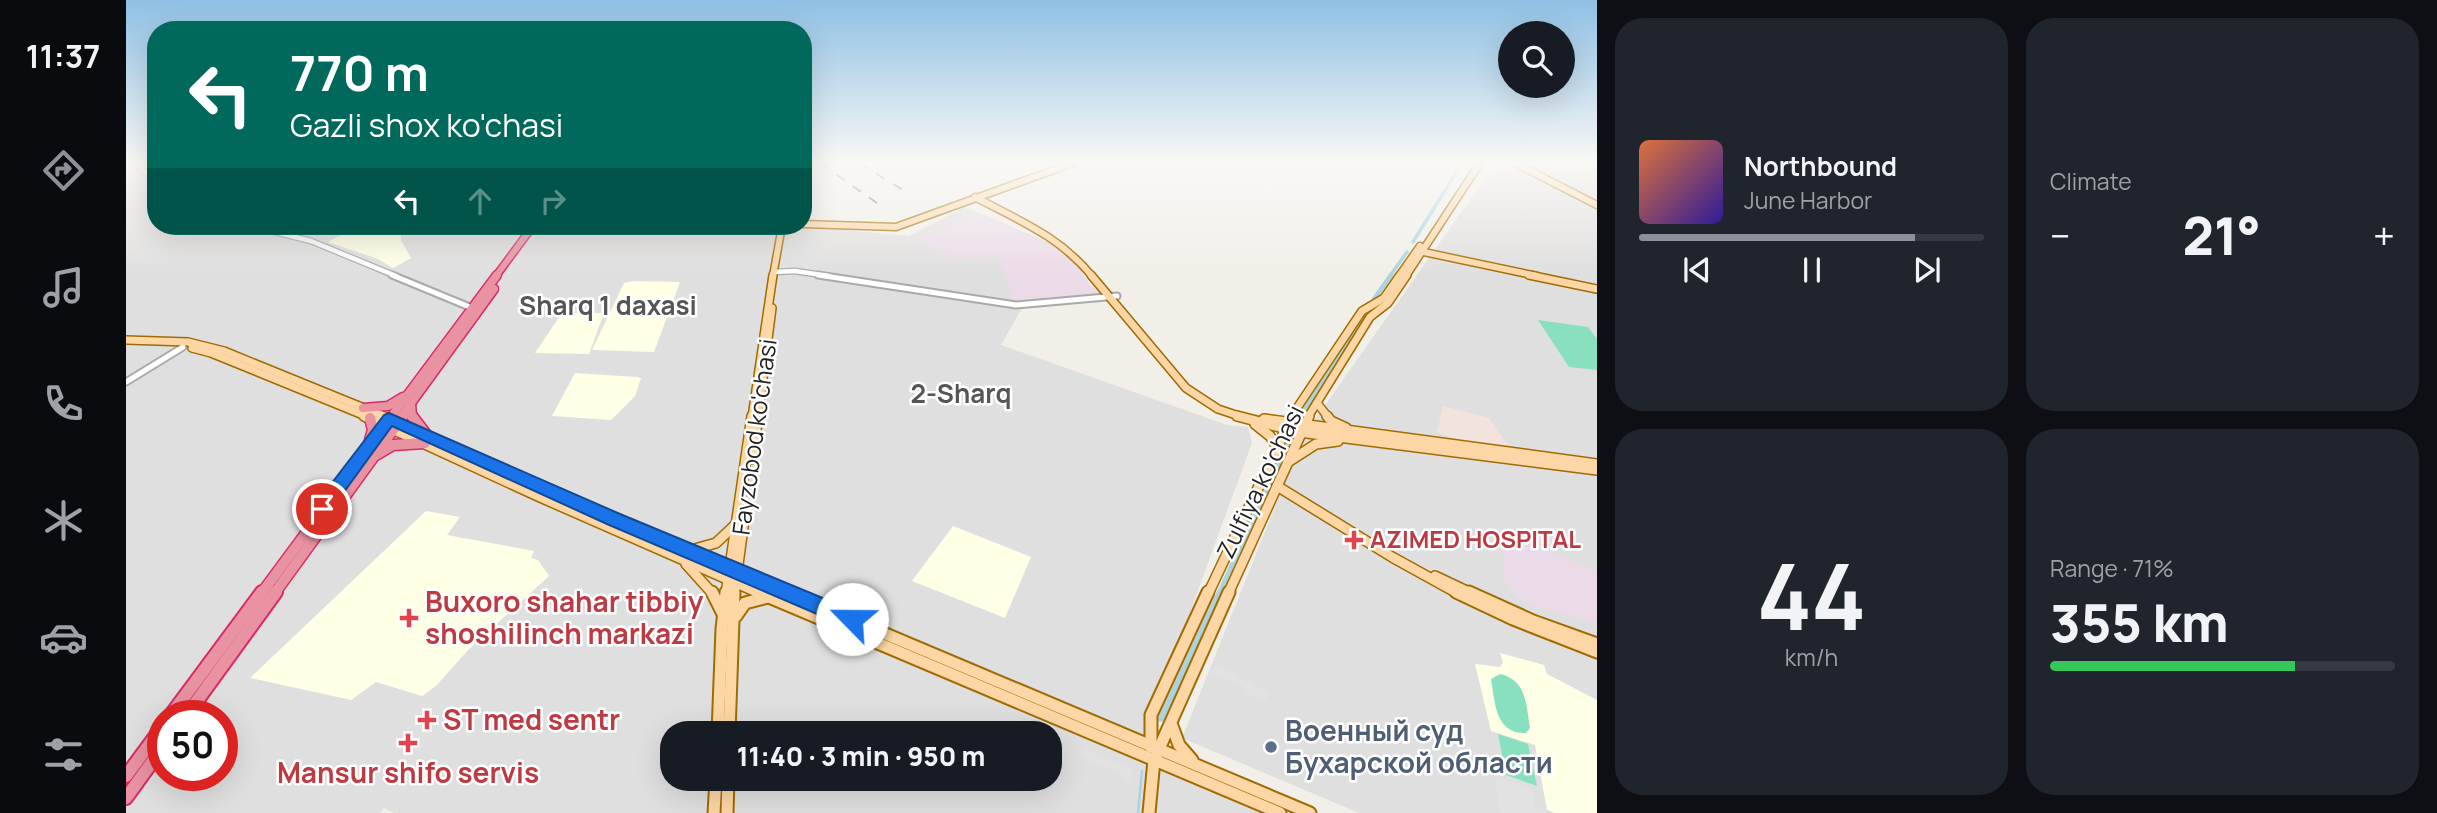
<!DOCTYPE html>
<meta charset="utf-8">
<style>
:root{--surface:#171b24;--page:#20242c;--text:#f1f3f6;--muted:#9ea1a6;--line:#363941;--accent:#8c9099}
body{margin:0;font-family:Manrope,sans-serif;background:var(--page);color:var(--text);height:100vh;display:flex;flex-direction:column;font-size:26px;white-space:nowrap}
*{box-sizing:border-box;margin:0}
p{font-size:23px;color:var(--muted)}
.icon{flex:none;width:38px;height:38px;fill:none;stroke:currentColor;stroke-width:2;stroke-linecap:round;stroke-linejoin:round}
.map{position:relative;flex:1;overflow:hidden}
.sheet{display:flex;flex-direction:column;gap:18px;padding:18px;background:#0d0f14;width:840px}
.sheet>*{flex:none}
.guide{position:absolute;left:21px;top:21px;width:665px;height:214px;border-radius:28px;box-shadow:0 7px 28px #0002;background:#00695c;color:#fff;overflow:hidden}
.tools{position:absolute;left:1372px;top:21px;display:grid;gap:14px}
.tools a{display:grid;place-items:center;width:77px;height:77px;border-radius:50%;background:var(--surface);box-shadow:0 7px 28px #0002;font-size:35px}
.speed{position:absolute;left:21px;top:700px;display:flex;gap:14px;font-size:35px;font-weight:700;text-align:center}
.speed>*{display:grid;place-content:center;width:91px;height:91px;border-radius:50%;background:var(--surface);box-shadow:0 7px 28px #0002;line-height:1}
.speed .limit{border:10px solid #d22;background:#fff;color:#111}
.pin{position:absolute;display:grid;place-items:center;width:60px;height:60px;color:#fff;margin:-30px;border:4px solid #fff;border-radius:50%;box-shadow:0 2px 7px #0007}
.me{position:absolute;width:77px;margin:-38px;rotate:293deg;stroke-linejoin:round;filter:drop-shadow(0 0 5px #0008)}
.turn{display:flex;align-items:center;gap:24px;height:147px;padding:0 28px;font-size:32px}
.turn .icon{width:91px;height:91px;stroke-width:2.5}
.turn b{display:block;font-size:49px;line-height:60px}
.lanes{display:flex;align-items:center;height:66px;padding:0 28px;background:#0003;justify-content:center;gap:35px;direction:ltr}
.lanes .off{opacity:.35}
.big{font-size:52px;font-weight:800;line-height:1.1}
.sheet .widget{flex:1;display:flex;flex-direction:column;justify-content:center;gap:10px;min-width:0;padding:0 24px;border-radius:28px;background:var(--page)}
.sheet .dial{align-items:center;gap:0}
.dial b{font-size:91px;line-height:1}
.song{display:flex;align-items:center;gap:21px}
.cover{width:84px;height:84px;border-radius:10px;background:linear-gradient(135deg,hsl(20 70% 55%),hsl(250 70% 35%))}
.played{height:7px;border-radius:4px;background:linear-gradient(90deg,var(--accent) 80%,var(--line) 80%)}
.keys{display:flex;justify-content:space-around;direction:ltr}
.heat{display:flex;justify-content:space-between;align-items:center;font-size:38px;direction:ltr}
.charge{height:10px;border-radius:5px;background:linear-gradient(90deg,#34c759 71%,var(--line) 0)}
.sheet .tiles{flex:1;display:grid;gap:18px;grid-template-columns:repeat(2,1fr)}
.trip{position:absolute;left:534px;top:721px;width:402px;height:70px;border-radius:28px;background:var(--surface);box-shadow:0 7px 28px #0002;font-weight:800;line-height:70px;text-align:center}
main{display:flex;flex:1;min-height:0}
.dock{display:flex;flex-direction:column;width:126px;justify-content:space-around;align-items:center;background:#090b0e;color:var(--muted)}
.dock .icon{width:49px;height:49px}
.dock .active{color:var(--accent)}
.dock b{font-size:32px;color:var(--text)}
.map>svg:first-child{display:block}
.residential{fill:#e0dfdf;fill-rule:evenodd}
.industrial{fill:#ebdbe8}
.education{fill:#ffffe5}
.military{fill:#f3e3dd}
.pitch{fill:#88e0be}
.parking{fill:#e2e2e2}
.lines{fill:none;stroke-linecap:round;stroke-linejoin:round}
.stream{stroke:#aad3df;stroke-width:2.5}
.canal-far3{stroke:#aad3df;stroke-width:3.5}
.canal-far2{stroke:#aad3df;stroke-width:4.5}
.canal-far1{stroke:#aad3df;stroke-width:5}
.canal{stroke:#aad3df;stroke-width:6}
.minor-far1-casing{stroke:#a9a9a9;stroke-width:7}
.minor-casing{stroke:#a9a9a9;stroke-width:9}
.major-far3-casing{stroke:#a06b00;stroke-width:9}
.major-far2-casing{stroke:#a06b00;stroke-width:10}
.major-far1-casing{stroke:#a06b00;stroke-width:12}
.major-casing{stroke:#a06b00;stroke-width:15}
.highway-far3-casing{stroke:#dc2a67;stroke-width:9}
.highway-far2-casing{stroke:#dc2a67;stroke-width:11}
.highway-far1-casing{stroke:#dc2a67;stroke-width:13}
.highway-casing{stroke:#dc2a67;stroke-width:16}
.minor-far1{stroke:#fff;stroke-width:4.5}
.minor{stroke:#fff;stroke-width:5}
.major-far3{stroke:#fcd6a4;stroke-width:6}
.major-far2{stroke:#fcd6a4;stroke-width:7}
.major-far1{stroke:#fcd6a4;stroke-width:9}
.major{stroke:#fcd6a4;stroke-width:11}
.highway-far3{stroke:#e892a2;stroke-width:6}
.highway-far2{stroke:#e892a2;stroke-width:8}
.highway-far1{stroke:#e892a2;stroke-width:10}
.highway{stroke:#e892a2;stroke-width:12}
.rail{stroke:#707070;stroke-width:2;stroke-dasharray:10 10;stroke-linecap:butt}
.route{fill:#1a73e8;stroke:#114b97;stroke-width:2}
.health-dot{fill:#e0444e;stroke:#fff;stroke-width:2.5}
.service-dot{fill:#5c6f8a;stroke:#fff;stroke-width:2.5}
.labels{text-anchor:middle;stroke-width:5;stroke-linejoin:round;paint-order:stroke}
.street-label{font-size:24px;fill:#222;stroke:#fff}
.health-label{font-size:24px;font-weight:bold;fill:#be3a42;stroke:#fff;text-anchor:start}
.neighbourhood-label{font-size:26px;font-weight:bold;fill:#555;stroke:#fff}
.near-health-label{font-size:28px;font-weight:bold;fill:#be3a42;stroke:#fff;text-anchor:start}
.near-service-label{font-size:28px;font-weight:bold;fill:#4e5e75;stroke:#fff;text-anchor:start}
</style>
<main>
<nav class="dock">
<b>11:37</b>
<svg class="icon active" aria-label="directions" viewBox="0 0 24 24"><path d="M12 3l9 9-9 9-9-9zM9 14v-3h6M13 9l2 2-2 2"/></svg>
<svg class="icon" aria-label="music" viewBox="0 0 24 24"><path d="M9 18V5l10-2v13"/><circle cx="6" cy="18" r="3"/><circle cx="16" cy="16" r="3"/></svg>
<svg class="icon" aria-label="phone" viewBox="0 0 24 24"><path d="M5 4h4l2 5-3 2q2 4 5 5l2-3 5 2v4C11 20 4 13 5 4z"/></svg>
<svg class="icon" aria-label="climate" viewBox="0 0 24 24"><path d="M12 3v18M4 7l16 10M4 17L20 7"/></svg>
<svg class="icon" aria-label="car" viewBox="0 0 24 24"><path d="M5 17H2v-5l4-1 3-4h7l3 4 3 1v5h-3M9 17h6M6 11h13"/><circle cx="7" cy="17" r="2"/><circle cx="17" cy="17" r="2"/></svg>
<svg class="icon" aria-label="filters" viewBox="0 0 24 24"><path d="M4 7h16M4 17h16"/><circle cx="9" cy="7" r="2"/><circle cx="15" cy="17" r="2"/></svg>
</nav>
<div class="map">
<svg width="1471" height="813" viewBox="0 0 1471 813">
<rect width="100%" height="100%" fill="#f2efe9"/>
<g class="residential">
<path d="M 0,163 L 30,163 L 30,226 L 675,226 L 783,236 L 839,207 L 931,246 L 875,345 L 1101,425 L 1122,427 L 1126,443 L 1010,759 L 1144,813 L 268,813 L 258,808 L 254,813 L 0,813 ZM 37,716 L 96,716 L 96,775 L 37,775 ZM 546,733 L 924,733 L 924,779 L 546,779 Z"/>
<path d="M 1370,163 L 1471,163 L 1471,813 L 1233,813 L 1056,738 L 1178,435 Z"/>
</g>
<g class="industrial">
<path d="M 854,214 L 920,244 L 926,242 L 952,266 L 964,285 L 977,294 L 889,301 L 871,256 L 820,260 L 825,254 L 798,242 L 794,237 Z"/>
<path d="M 1377,533 L 1471,572 L 1471,623 L 1400,604 L 1378,581 Z"/>
</g>
<g class="education">
<path d="M 218,226 L 264,226 L 274,232 L 275,240 L 285,258 L 267,268 L 252,259 L 202,242 L 217,234 L 211,230 Z"/>
<path d="M 508,281 L 554,282 L 528,352 L 466,350 L 498,283 Z"/>
<path d="M 436,313 L 478,313 L 463,354 L 409,353 Z"/>
<path d="M 449,373 L 511,377 L 515,378 L 509,396 L 485,420 L 426,416 Z"/>
<path d="M 300,511 L 334,517 L 321,535 L 408,551 L 405,558 L 412,560 L 423,576 L 342,650 L 310,686 L 296,696 L 250,682 L 225,700 L 124,678 Z"/>
<path d="M 827,526 L 905,557 L 879,618 L 786,581 Z"/>
<path d="M 1374,653 L 1418,665 L 1421,674 L 1471,700 L 1471,813 L 1429,813 L 1421,810 L 1409,745 L 1365,731 L 1349,664 L 1374,667 L 1377,662 Z"/>
</g>
<path class="military" d="M 1317,406 L 1363,418 L 1383,447 L 1339,442 L 1311,432 Z"/>
<g class="pitch">
<path d="M 1412,320 L 1462,327 L 1471,339 L 1471,370 L 1443,367 Z"/>
<path d="M 1374,674 C 1401,680 1400,705 1404,728 L 1400,733 C 1369,734 1369,702 1365,679 Z"/>
<path d="M 1372,734 L 1402,744 L 1411,786 L 1380,775 Z"/>
</g>
<g class="parking">
<path d="M 1089,664 L 1143,692 L 1140,700 L 1119,694 L 1118,687 L 1085,674 Z"/>
<path d="M 957,748 L 1006,769 L 1006,786 L 992,773 L 954,757 Z"/>
<path d="M 1369,776 L 1406,789 L 1409,808 L 1422,813 L 1374,813 Z"/>
</g>
<g class="lines">
<path class="stream" d="M 1012,813 L 1016,771"/>
<g class="canal-far3">
<path d="M 1287,242 L 1336,163"/>
<path d="M 1264,276 L 1281,252"/>
</g>
<g class="canal-far2">
<path d="M 1248,299 L 1265,275"/>
<path d="M 1174,417 L 1235,322 L 1250,307"/>
</g>
<g class="canal-far1">
<path d="M 1173,419 L 1175,416"/>
<path d="M 1093,594 L 1165,437"/>
</g>
<path class="canal" d="M 1035,719 L 1094,592"/>
<defs>
<g id="minor-far1">
<path d="M 10,163 L 30,182"/>
<path d="M 125,226 L 185,241 L 270,276"/>
<path d="M 648,272 L 669,271 L 703,276"/>
</g>
<g id="minor">
<path d="M 266,275 L 346,308"/>
<path d="M 692,275 L 890,305 L 991,296"/>
<path d="M 0,382 L 57,347"/>
</g>
<g id="major-far3">
<path d="M 1389,163 L 1471,205"/>
<path d="M 849,197 C 894,221 933,236 966,276"/>
<path d="M 677,224 L 770,227 L 947,163"/>
<path d="M 1293,251 L 1411,276"/>
<path d="M 647,276 L 656,226"/>
<path d="M 1273,276 L 1294,246"/>
<path d="M 1280,276 L 1354,163"/>
</g>
<g id="major-far2">
<path d="M 965,275 L 1060,388 L 1092,409 L 1116,417"/>
<path d="M 1403,275 L 1471,289"/>
<path d="M 0,340 L 62,342 L 98,351 L 260,417"/>
<path d="M 66,348 L 85,353 L 242,417"/>
<path d="M 1191,403 L 1202,417"/>
<path d="M 626,417 L 647,275"/>
<path d="M 632,417 L 646,308"/>
<path d="M 1165,417 L 1236,311 L 1258,298 L 1274,275"/>
<path d="M 1182,417 L 1244,317 L 1262,303 L 1281,275"/>
</g>
<g id="major-far1">
<path d="M 238,416 L 414,497 L 635,594"/>
<path d="M 255,416 L 664,594"/>
<path d="M 1111,416 L 1173,432 L 1471,470"/>
<path d="M 1201,416 L 1205,421 L 1220,428"/>
<path d="M 1138,419 L 1471,464"/>
<path d="M 1129,424 L 1144,436 L 1150,445"/>
<path d="M 626,459 L 632,416"/>
<path d="M 1162,462 L 1190,444 L 1212,441"/>
<path d="M 1151,486 L 1266,557 L 1333,594"/>
<path d="M 565,550 L 590,543 L 609,525"/>
<path d="M 560,564 L 587,594"/>
<path d="M 1309,576 L 1347,594"/>
<path d="M 600,594 L 626,416"/>
<path d="M 608,594 L 619,513"/>
<path d="M 1082,594 L 1166,416"/>
<path d="M 1102,594 L 1183,416"/>
</g>
<g id="major">
<path d="M 586,592 L 596,612"/>
<path d="M 631,592 L 1154,813"/>
<path d="M 660,592 L 1184,813"/>
<path d="M 1330,592 L 1387,619 L 1471,652"/>
<path d="M 1343,592 L 1407,621 L 1471,644"/>
<path d="M 610,616 L 619,603 L 642,597"/>
<path d="M 1046,726 L 1053,745 L 1066,760"/>
<path d="M 592,733 L 596,629 L 600,592"/>
<path d="M 603,733 L 608,592"/>
<path d="M 1025,747 L 1025,715 L 1082,592"/>
<path d="M 588,813 L 590,779"/>
<path d="M 601,813 L 602,779"/>
<path d="M 1023,813 L 1028,760 L 1103,592"/>
</g>
<path id="highway-far3" d="M 370,276 L 407,226"/>
<g id="highway-far2">
<path d="M 285,403 L 286,417"/>
<path d="M 237,408 L 262,406 L 277,397"/>
<path d="M 265,417 L 371,275"/>
<path d="M 275,417 L 368,289"/>
</g>
<g id="highway-far1">
<path d="M 286,416 L 302,437"/>
<path d="M 244,418 L 247,430 L 244,440"/>
<path d="M 250,455 L 267,445 L 299,443"/>
<path d="M 135,594 L 267,416"/>
<path d="M 148,594 L 277,416"/>
</g>
<g id="highway">
<path d="M 44,716 L 136,592"/>
<path d="M 60,716 L 150,592"/>
<path d="M 0,776 L 37,726"/>
<path d="M 0,798 L 37,747"/>
</g>
</defs>
<use href="#minor-far1" class="minor-far1-casing"/>
<use href="#minor" class="minor-casing"/>
<use href="#major-far3" class="major-far3-casing"/>
<use href="#major-far2" class="major-far2-casing"/>
<use href="#major-far1" class="major-far1-casing"/>
<use href="#major" class="major-casing"/>
<use href="#highway-far3" class="highway-far3-casing"/>
<use href="#highway-far2" class="highway-far2-casing"/>
<use href="#highway-far1" class="highway-far1-casing"/>
<use href="#highway" class="highway-casing"/>
<use href="#minor-far1" class="minor-far1"/>
<use href="#minor" class="minor"/>
<use href="#major-far3" class="major-far3"/>
<use href="#major-far2" class="major-far2"/>
<use href="#major-far1" class="major-far1"/>
<use href="#major" class="major"/>
<use href="#highway-far3" class="highway-far3"/>
<use href="#highway-far2" class="highway-far2"/>
<use href="#highway-far1" class="highway-far1"/>
<use href="#highway" class="highway"/>
<g class="rail">
<path d="M 694,163 L 751,203"/>
<path d="M 733,163 L 780,192"/>
</g>
</g>
<linearGradient id="sky" x2="0" y2="1"><stop stop-color="#8fc0e4"/><stop offset="0.59" stop-color="#f9f8f5"/><stop offset="1" stop-color="#f9f8f5" stop-opacity="0"/></linearGradient>
<rect width="1471" height="276" fill="url(#sky)"/>
<path class="route" d="M 263,413 L 494,514 L 733,613 L 736,619 L 733,626 L 726,628 L 719,626 L 481,524 L 266,426 L 202,514 L 189,514 L 187,509 L 189,505 L 258,415 Z"/>
<g class="health-dot">
<path d="M1224.5 529.5h7v7h7v7h-7v7h-7v-7h-7v-7h7z"/>
<path d="M279.5 607.5h7v7h7v7h-7v7h-7v-7h-7v-7h7z"/>
<path d="M297.5 709.5h7v7h7v7h-7v7h-7v-7h-7v-7h7z"/>
<path d="M278.5 732.5h7v7h7v7h-7v7h-7v-7h-7v-7h7z"/>
</g>
<circle class="service-dot" cx="1145" cy="747" r="7"/>
<g class="labels">
<g class="street-label">
<text transform="translate(629 437) rotate(-82)" y="8">Fayzobod ko'chasi</text>
<text transform="translate(1135 482) rotate(-64)" y="8">Zulfiya ko'chasi</text>
</g>
<g class="health-label">
<text x="1244" y="548">AZIMED HOSPITAL</text>
</g>
<g class="neighbourhood-label">
<text x="482" y="315">Sharq 1 daxasi</text>
<text x="835" y="403">2-Sharq</text>
</g>
<g class="near-health-label">
<text x="299" y="612">Buxoro shahar tibbiy<tspan x="299" dy="32">shoshilinch markazi</tspan></text>
<text x="317" y="730">ST med sentr</text>
<text x="282" y="783" text-anchor="middle">Mansur shifo servis</text>
</g>
<g class="near-service-label">
<text x="1159" y="741">Военный суд<tspan x="1159" dy="32">Бухарской области</tspan></text>
</g>
</g>
</svg>
<div class="tools">
<a><svg class="icon" aria-label="search" viewBox="0 0 24 24"><circle cx="10" cy="10" r="6"/><path d="M15 15l6 6"/></svg></a>
</div>
<div class="speed"><div class="limit">50</div></div>
<div class="pin" style="left:196px;top:509px;background:#d93025"><svg class="icon" aria-label="arrive" viewBox="0 0 24 24"><path d="M6 21V4h12l-3 4 3 4H6"/></svg></div>
<svg class="me" style="left:726px;top:619px" viewBox="-20 -20 40 40"><circle r="19" fill="#fff"/><path d="M0-13L10 11 0 6-10 11z" fill="#1a73e8"/></svg>
<div class="trip">11:40 · 3 min · 950 m</div>
<div class="guide">
<div class="turn"><svg class="icon" aria-label="left" viewBox="0 0 24 24"><path d="M17 20v-9H6M10 6l-5 5 5 5"/></svg><div><b>770 m</b>Gazli shox ko'chasi</div></div>
<div class="lanes"><svg class="icon" aria-label="left" viewBox="0 0 24 24"><path d="M17 20v-9H6M10 6l-5 5 5 5"/></svg><svg class="icon off" aria-label="ahead" viewBox="0 0 24 24"><path d="M12 20V5M6 11l6-6 6 6"/></svg><svg class="icon off" aria-label="right" viewBox="0 0 24 24"><path d="M7 20v-9h11M14 6l5 5-5 5"/></svg></div>
</div>
</div>
<section class="sheet">
<div class="tiles">
<div class="widget">
<div class="song"><i class="cover"></i><div><b>Northbound</b><p>June Harbor</p></div></div>
<div class="played"></div>
<div class="keys"><svg class="icon" aria-label="previous" viewBox="0 0 24 24"><path d="M18 5L8 12l10 7zM5 5v14"/></svg><svg class="icon" aria-label="pause" viewBox="0 0 24 24"><path d="M8 5v14M16 5v14"/></svg><svg class="icon" aria-label="next" viewBox="0 0 24 24"><path d="M6 5l10 7-10 7zM19 5v14"/></svg></div>
</div>
<div class="widget"><p>Climate</p>
<div class="heat"><a>−</a><b class="big">21°</b><a>+</a></div>
</div>
<div class="widget dial"><b>44</b><p>km/h</p></div>
<div class="widget"><p>Range · 71%</p><b class="big">355 km</b><div class="charge"></div></div>
</div>
</section>
</main>
